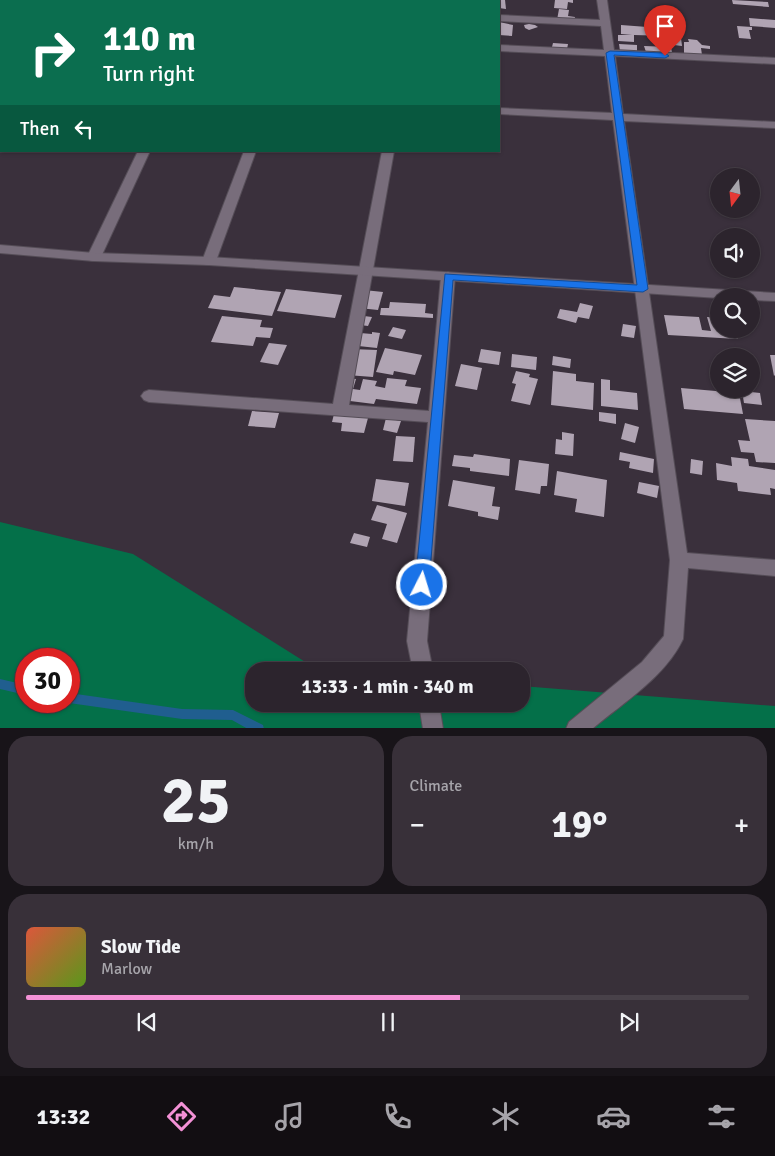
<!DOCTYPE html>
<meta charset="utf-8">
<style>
:root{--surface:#2c242d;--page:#383039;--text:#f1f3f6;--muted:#a6a4aa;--line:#484149;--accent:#f391d6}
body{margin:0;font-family:Signika,sans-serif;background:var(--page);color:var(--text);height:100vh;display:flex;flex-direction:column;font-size:19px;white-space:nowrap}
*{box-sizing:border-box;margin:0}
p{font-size:16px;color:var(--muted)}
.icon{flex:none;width:28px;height:28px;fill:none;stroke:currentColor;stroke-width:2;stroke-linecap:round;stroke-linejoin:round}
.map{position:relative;height:728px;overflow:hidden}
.side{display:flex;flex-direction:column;gap:8px;padding:8px;background:#181419;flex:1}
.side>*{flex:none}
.banner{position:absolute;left:0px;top:0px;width:500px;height:152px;box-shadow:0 1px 4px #0004,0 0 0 1px var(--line);background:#0b6e4f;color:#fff;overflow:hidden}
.needle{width:32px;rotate:195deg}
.tools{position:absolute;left:710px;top:168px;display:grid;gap:10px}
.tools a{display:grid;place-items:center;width:50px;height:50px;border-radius:50%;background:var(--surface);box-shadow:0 1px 4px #0004,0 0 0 1px var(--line);font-size:25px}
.speed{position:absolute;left:15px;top:648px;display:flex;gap:10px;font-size:25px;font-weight:700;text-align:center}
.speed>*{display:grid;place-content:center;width:65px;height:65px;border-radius:50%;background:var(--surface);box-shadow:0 1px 4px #0004,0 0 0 1px var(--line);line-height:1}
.speed .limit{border:8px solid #d22;background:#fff;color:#111}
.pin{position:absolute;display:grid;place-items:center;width:42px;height:42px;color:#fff;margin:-51px -21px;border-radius:50% 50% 50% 0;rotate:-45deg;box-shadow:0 0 5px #0007}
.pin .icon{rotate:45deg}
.me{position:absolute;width:55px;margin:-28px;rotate:5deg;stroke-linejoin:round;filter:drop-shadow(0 0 4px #0008)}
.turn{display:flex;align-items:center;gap:18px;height:105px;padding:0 20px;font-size:22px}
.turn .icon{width:65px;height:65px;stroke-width:2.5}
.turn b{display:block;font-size:35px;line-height:42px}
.then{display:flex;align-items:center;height:48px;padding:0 20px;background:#0003;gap:10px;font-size:19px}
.big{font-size:38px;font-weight:700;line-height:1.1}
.side .card{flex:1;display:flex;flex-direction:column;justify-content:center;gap:8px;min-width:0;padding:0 18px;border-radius:20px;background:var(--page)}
.side .dial{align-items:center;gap:0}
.dial b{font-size:65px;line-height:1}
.song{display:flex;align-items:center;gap:15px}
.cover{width:60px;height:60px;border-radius:8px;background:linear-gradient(135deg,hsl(10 70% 55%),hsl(90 70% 35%))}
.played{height:5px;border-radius:2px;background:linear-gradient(90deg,var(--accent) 60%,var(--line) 60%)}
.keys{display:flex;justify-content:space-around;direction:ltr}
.heat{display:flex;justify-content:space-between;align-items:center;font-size:28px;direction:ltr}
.side .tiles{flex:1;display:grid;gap:8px;grid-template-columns:1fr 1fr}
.card:last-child{grid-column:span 2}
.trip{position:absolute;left:245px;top:662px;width:285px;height:50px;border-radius:20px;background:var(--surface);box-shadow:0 1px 4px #0004,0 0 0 1px var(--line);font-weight:700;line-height:50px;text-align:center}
.tab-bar{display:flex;height:80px;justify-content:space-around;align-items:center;background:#120e12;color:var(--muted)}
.tab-bar .icon{width:35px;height:35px}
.tab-bar .current{color:var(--accent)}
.tab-bar b{font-size:22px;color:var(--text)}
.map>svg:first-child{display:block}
.green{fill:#047049;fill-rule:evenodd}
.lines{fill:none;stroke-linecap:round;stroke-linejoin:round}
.stream{fill:#205e8f;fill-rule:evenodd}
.building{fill:#b0a4b3}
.street-casing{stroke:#554d57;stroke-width:2}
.secondary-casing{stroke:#554d57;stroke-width:2}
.street{fill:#786d7b;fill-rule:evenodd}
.secondary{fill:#786d7b;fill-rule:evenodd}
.route{fill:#1a73e8;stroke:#114b97}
</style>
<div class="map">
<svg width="775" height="729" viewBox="0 0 775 729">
<rect width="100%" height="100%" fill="#3a303c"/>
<path class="green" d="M 0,522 L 133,554 L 318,670 L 336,671 L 254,671 L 254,704 L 521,704 L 521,686 L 775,706 L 775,729 L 0,729 ZM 26,659 L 69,659 L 69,701 L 26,701 Z"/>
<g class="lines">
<g class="stream">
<path d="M 0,679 L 26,685 L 26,695 L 0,689 Z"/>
<path d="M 69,693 L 182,709 L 233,710 L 263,725 L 264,729 L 248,729 L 232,720 L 182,719 L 69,703 L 65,701 L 69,701 Z"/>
</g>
</g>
<g class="building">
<path d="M 499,0 L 505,0 L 506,9 L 499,8 Z"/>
<path d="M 555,0 L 573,0 L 573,3 L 568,2 L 567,9 L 554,8 Z"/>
<path d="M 732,0 L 768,2 L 769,7 L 733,4 Z"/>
<path d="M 559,9 L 569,10 L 568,16 L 575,17 L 574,21 L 557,20 Z"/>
<path d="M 749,18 L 775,20 L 775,28 L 750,26 Z"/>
<path d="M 499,22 L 513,25 L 512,36 L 499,35 Z"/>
<path d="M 529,24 L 535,25 L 538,27 L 529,30 L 525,28 L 524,25 Z"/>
<path d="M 621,25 L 674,29 L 675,31 L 668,30 L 668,36 L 634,35 L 634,42 L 618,41 L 618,35 L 632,35 L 621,34 Z"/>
<path d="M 737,26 L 752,27 L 752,30 L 749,30 L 751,39 L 739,38 Z"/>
<path d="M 667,37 L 681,38 L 682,46 L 658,43 L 657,38 L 668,39 Z"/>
<path d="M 688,39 L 697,40 L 702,45 L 710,46 L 710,49 L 701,48 L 702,55 L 684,54 L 684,42 L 689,42 Z"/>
<path d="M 553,43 L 568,44 L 567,49 L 552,47 Z"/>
<path d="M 619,44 L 637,45 L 637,52 L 620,51 Z"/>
<path d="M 644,46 L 671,47 L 672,53 L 646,52 Z"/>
<path d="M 234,287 L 281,292 L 272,316 L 208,308 L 214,295 L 230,297 Z"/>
<path d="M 286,289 L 342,295 L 335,318 L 277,311 Z"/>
<path d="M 364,290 L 383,292 L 378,310 L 359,308 Z"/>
<path d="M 390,302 L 426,304 L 425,313 L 433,314 L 433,318 L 380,315 L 381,308 L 389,308 Z"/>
<path d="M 580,303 L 593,306 L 589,319 L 578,317 L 576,323 L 557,318 L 560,309 L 577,312 Z"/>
<path d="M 356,315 L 372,317 L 368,326 L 353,324 Z"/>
<path d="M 664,315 L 699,317 L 702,330 L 711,331 L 707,317 L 719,318 L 719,329 L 735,329 L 738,339 L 668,335 Z"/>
<path d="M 222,316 L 262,320 L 260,327 L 273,328 L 270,338 L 256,337 L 253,346 L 211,342 Z"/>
<path d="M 623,324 L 636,326 L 634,338 L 621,336 Z"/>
<path d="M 393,327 L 406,330 L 402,339 L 388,336 Z"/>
<path d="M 372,332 L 380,333 L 377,348 L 349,345 L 360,333 L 372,334 Z"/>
<path d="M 269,343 L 287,345 L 278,365 L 260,362 Z"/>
<path d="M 385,348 L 422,355 L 415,375 L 394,371 L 393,375 L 376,372 Z"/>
<path d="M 351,349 L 377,350 L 373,377 L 347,375 Z"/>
<path d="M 481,349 L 501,352 L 499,365 L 478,362 Z"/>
<path d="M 512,354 L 537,357 L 536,370 L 511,367 Z"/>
<path d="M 770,355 L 775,355 L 775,375 L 774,376 Z"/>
<path d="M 553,356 L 571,359 L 570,368 L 552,365 Z"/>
<path d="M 461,364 L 482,368 L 477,390 L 455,386 Z"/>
<path d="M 516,371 L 530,374 L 529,377 L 538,379 L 530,405 L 511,401 L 516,384 L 512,383 Z"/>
<path d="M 553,371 L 576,374 L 576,381 L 594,383 L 593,410 L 551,405 Z"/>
<path d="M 348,378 L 356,379 L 353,389 L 360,390 L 363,379 L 377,381 L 375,386 L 385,388 L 387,378 L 407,380 L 405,386 L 421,388 L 417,404 L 376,399 L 374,404 L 342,400 Z"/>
<path d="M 601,379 L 610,380 L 610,390 L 637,393 L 638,410 L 601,406 Z"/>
<path d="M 681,388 L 739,393 L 743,414 L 684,409 Z"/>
<path d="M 742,391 L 760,393 L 762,405 L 744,403 Z"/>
<path d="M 252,411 L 279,413 L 275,428 L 248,426 Z"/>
<path d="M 599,412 L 616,414 L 616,424 L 599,421 Z"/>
<path d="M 334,414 L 368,418 L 364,433 L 341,431 L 342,423 L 332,422 Z"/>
<path d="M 386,418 L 401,421 L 397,433 L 383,430 Z"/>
<path d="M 745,419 L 775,421 L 775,463 L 756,462 L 754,453 L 741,452 L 738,440 L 750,441 Z"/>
<path d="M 625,423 L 639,427 L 635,443 L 621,439 Z"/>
<path d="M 562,432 L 574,434 L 573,456 L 555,454 L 556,439 L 562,440 Z"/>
<path d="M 396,436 L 415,437 L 413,462 L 393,461 Z"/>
<path d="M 620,452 L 654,459 L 653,473 L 629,468 L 630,462 L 619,460 Z"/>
<path d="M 474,454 L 510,459 L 509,476 L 470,471 L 470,468 L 452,466 L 454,455 L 473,457 Z"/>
<path d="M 731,457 L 748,459 L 749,466 L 775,470 L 775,489 L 770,488 L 771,495 L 738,491 L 737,483 L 717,480 L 716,463 L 732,466 Z"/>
<path d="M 691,459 L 703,461 L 702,475 L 690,473 Z"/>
<path d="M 519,460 L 549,464 L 547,486 L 541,486 L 540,494 L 515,490 Z"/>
<path d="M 557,471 L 607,480 L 604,517 L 575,512 L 577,499 L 554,495 Z"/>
<path d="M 376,479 L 409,483 L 405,506 L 372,501 Z"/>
<path d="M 453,480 L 495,487 L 492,506 L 500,507 L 498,520 L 478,516 L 478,512 L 448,506 Z"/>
<path d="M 639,482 L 659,486 L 657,498 L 637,493 Z"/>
<path d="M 377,505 L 407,513 L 397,543 L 382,539 L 387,524 L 371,520 Z"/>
<path d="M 354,533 L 370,537 L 367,547 L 350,543 Z"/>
</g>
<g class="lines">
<defs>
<g id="street">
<path d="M 319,0 L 329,0 L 329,1 L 320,1 Z"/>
<path d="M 411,0 L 421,0 L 421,1 L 412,1 Z"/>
<path d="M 597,0 L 607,0 L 614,50 L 775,58 L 775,64 L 615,56 L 623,114 L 775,122 L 775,128 L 624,121 L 687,553 L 775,560 L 775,576 L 688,568 L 683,639 C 666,676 623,703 592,729 L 566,729 L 569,722 L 642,662 L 664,636 L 670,560 L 613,120 L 499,114 L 499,108 L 612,113 L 605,56 L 499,51 L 499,45 L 604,50 L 601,26 L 499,21 L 499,15 L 600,20 Z"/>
<rect x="0" y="58" width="1" height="6"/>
<rect x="0" y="83" width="1" height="6"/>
<path d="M 138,151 L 150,151 L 101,257 L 94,261 L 89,260 L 87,257 Z"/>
<path d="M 244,151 L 256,151 L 216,261 L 209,265 L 204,264 L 202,261 Z"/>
<path d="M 382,151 L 394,151 L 349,405 L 429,411 L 441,276 L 448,272 L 455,276 L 427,641 L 433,671 L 413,671 L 407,641 L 428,422 L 149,402 L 144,400 L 141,396 L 144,392 L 149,390 L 333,404 Z"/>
<path d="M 419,704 L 439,704 L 443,729 L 423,729 Z"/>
</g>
<path id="secondary" d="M 0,245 L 94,253 L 209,257 L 775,293 L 775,301 L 751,300 L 751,296 L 719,298 L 209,265 L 94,261 L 0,253 Z"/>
</defs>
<use href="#street" class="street-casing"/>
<use href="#secondary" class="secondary-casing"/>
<use href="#street" class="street"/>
<use href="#secondary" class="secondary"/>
</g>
<path class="route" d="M 610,51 L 665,53 L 669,56 L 665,58 L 614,55 L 648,289 L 643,292 L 453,280 L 429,585 L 427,590 L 422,591 L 417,590 L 415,585 L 445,274 L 637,285 L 606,53 Z"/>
</svg>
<div class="tools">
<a><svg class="needle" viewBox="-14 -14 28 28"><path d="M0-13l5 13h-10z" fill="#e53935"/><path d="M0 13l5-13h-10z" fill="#a6a4aa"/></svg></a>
<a><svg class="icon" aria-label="sound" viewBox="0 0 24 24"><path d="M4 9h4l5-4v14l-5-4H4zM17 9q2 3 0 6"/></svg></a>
<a><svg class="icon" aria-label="search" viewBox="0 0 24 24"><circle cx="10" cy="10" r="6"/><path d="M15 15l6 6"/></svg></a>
<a><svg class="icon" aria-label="layers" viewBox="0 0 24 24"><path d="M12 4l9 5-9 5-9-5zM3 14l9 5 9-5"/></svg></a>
</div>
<div class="speed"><div class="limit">30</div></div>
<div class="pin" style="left:665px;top:56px;background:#d93025"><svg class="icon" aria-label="arrive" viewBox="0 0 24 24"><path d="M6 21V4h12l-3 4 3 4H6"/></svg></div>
<svg class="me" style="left:422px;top:585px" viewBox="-20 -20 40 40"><circle r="17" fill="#1a73e8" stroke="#fff" stroke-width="3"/><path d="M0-11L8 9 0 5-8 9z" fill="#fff"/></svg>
<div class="trip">13:33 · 1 min · 340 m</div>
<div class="banner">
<div class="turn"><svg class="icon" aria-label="right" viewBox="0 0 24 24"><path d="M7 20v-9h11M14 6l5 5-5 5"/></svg><div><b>110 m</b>Turn right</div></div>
<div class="then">Then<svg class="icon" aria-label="left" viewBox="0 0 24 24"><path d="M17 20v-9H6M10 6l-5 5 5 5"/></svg></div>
</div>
</div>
<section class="side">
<div class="tiles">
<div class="card dial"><b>25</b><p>km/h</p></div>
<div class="card"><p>Climate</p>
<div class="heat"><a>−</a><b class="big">19°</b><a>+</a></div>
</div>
<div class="card">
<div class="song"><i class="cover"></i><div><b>Slow Tide</b><p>Marlow</p></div></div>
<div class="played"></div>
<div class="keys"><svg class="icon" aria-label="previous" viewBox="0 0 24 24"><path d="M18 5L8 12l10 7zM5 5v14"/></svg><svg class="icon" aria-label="pause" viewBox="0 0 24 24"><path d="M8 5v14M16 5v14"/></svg><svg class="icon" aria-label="next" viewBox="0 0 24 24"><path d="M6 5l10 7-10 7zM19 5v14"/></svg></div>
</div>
</div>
</section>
<nav class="tab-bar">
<b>13:32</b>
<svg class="icon current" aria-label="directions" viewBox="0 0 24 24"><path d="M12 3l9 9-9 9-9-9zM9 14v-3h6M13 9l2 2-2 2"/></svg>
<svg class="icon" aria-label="music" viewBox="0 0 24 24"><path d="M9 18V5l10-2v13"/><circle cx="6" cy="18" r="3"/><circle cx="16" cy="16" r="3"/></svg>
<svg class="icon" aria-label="phone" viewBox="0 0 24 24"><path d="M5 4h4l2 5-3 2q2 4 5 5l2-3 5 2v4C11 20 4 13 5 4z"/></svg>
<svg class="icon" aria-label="climate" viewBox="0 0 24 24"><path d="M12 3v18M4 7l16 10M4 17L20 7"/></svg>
<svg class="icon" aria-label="car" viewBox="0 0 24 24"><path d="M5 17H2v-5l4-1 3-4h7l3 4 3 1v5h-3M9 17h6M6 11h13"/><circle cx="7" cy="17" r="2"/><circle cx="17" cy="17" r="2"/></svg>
<svg class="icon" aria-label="filters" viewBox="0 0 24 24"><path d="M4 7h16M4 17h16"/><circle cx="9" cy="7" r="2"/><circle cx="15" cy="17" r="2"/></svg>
</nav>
